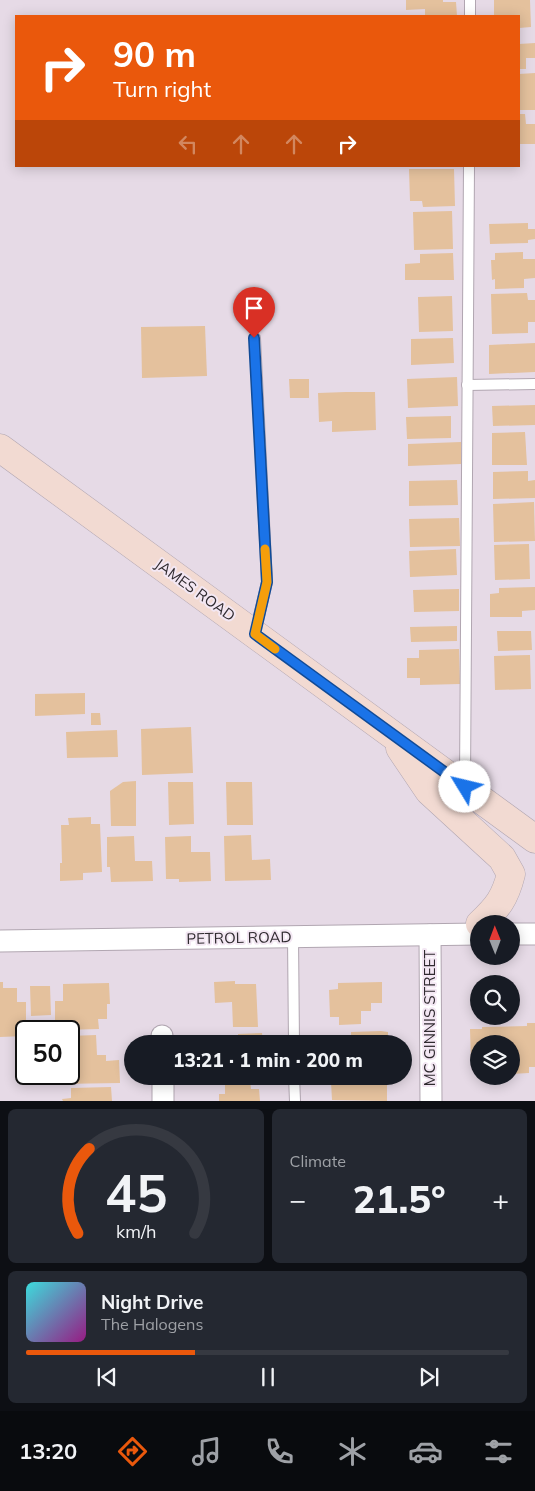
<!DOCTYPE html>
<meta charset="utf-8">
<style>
:root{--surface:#171b24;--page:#242831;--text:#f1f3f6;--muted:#9ea1a6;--line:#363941;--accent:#ea580c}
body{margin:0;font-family:Mulish,sans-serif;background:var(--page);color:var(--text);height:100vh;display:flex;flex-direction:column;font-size:19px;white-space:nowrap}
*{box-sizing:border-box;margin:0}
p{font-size:16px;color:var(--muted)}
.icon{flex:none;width:28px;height:28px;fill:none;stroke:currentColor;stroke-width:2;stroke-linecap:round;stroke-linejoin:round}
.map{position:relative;height:1101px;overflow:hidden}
.drawer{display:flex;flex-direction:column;gap:8px;padding:8px;background:#0d0f14;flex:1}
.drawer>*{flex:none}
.guide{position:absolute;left:15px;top:15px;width:505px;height:152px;border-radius:0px;box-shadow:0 2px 12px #0003;background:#ea580c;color:#fff;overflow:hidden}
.needle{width:32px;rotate:359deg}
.fabs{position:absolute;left:470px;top:915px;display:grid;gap:10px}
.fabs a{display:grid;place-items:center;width:50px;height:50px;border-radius:50%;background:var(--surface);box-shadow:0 2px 12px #0003;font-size:25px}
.speed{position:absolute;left:15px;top:1020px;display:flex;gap:10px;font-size:25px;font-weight:700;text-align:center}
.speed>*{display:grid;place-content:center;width:65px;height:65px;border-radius:50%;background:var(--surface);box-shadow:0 2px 12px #0003;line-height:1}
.speed .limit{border:2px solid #111;border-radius:8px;background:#fff;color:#111}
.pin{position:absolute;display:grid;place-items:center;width:42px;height:42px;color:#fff;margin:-51px -21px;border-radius:50% 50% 50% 0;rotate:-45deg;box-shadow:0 0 5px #0007}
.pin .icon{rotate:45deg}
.me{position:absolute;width:55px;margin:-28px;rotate:306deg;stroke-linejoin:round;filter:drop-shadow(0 0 4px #0008)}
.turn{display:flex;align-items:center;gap:18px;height:105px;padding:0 15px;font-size:22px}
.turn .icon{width:65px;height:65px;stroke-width:2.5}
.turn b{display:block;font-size:35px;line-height:42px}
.lanes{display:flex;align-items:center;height:48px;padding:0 15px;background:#0003;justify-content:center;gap:25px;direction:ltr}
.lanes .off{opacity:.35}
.big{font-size:38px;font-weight:800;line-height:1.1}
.drawer .tile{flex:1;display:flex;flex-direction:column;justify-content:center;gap:8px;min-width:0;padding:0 18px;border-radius:8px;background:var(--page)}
.drawer .dial{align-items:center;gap:0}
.dial svg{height:130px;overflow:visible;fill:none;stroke:var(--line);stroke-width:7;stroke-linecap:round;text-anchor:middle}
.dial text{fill:var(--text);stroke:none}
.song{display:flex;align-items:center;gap:15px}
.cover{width:60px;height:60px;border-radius:8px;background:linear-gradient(135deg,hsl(180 70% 55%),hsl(310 70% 35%))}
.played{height:5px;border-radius:2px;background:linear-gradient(90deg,var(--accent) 35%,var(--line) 35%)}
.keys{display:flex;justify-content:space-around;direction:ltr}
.heat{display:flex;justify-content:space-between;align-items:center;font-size:28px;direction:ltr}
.drawer .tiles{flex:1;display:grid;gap:8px;grid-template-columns:1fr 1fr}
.tile:last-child{grid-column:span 2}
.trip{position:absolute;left:124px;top:1035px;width:288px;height:50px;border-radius:25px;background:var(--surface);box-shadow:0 2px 12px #0003;font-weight:800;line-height:50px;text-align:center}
.tab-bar{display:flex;height:80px;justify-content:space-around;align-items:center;background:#090b0e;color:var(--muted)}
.tab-bar .icon{width:35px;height:35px}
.tab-bar .current{color:var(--accent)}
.tab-bar b{font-size:22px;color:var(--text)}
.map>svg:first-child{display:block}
.building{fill:#e4c19d}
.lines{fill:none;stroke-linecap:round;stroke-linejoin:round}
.service-casing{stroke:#b1a6b1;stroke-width:12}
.minor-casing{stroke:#b1a6b1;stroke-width:23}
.secondary-casing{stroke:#b1a6b1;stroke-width:29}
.service{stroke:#fff;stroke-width:10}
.minor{stroke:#fff;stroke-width:21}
.secondary{stroke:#f2dad2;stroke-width:28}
.route-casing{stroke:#114b97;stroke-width:12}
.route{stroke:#1a73e8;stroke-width:9}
.slow{stroke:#f59e0b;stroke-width:9}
.labels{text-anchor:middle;stroke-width:4;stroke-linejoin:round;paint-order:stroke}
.street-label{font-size:15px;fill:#2f2a2f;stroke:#f3e7f3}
</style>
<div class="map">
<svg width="535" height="1101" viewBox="0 0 535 1101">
<rect width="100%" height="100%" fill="#e6dae6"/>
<g class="building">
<path d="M 406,0 L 443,0 L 443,2 L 456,2 L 457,16 L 425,16 L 425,9 L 406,10 Z"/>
<path d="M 494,0 L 530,0 L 531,27 L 519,28 L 519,16 L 494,16 Z"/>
<path d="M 535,43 L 535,58 L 526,58 L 526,69 L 519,69 L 519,44 Z"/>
<path d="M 535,73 L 535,110 L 519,110 L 519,74 Z"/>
<path d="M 519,114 L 525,114 L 526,124 L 535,124 L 535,144 L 519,144 Z"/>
<path d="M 409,169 L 454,169 L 455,206 L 423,207 L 422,201 L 410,201 Z"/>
<path d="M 452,211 L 453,249 L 414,250 L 413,212 Z"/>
<path d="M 528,223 L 528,229 L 535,229 L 535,239 L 528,240 L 528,243 L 490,244 L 489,224 Z"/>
<path d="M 523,252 L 523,259 L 535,259 L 535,278 L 524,279 L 524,288 L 495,289 L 495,279 L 492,280 L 491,260 L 495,260 L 495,253 Z"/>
<path d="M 453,253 L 454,280 L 405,280 L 405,264 L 420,263 L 420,254 Z"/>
<path d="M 527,293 L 528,300 L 535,300 L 535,322 L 528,322 L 528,333 L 492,334 L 491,294 Z"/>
<path d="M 452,296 L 453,331 L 419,332 L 418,297 Z"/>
<path d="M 205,326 L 207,376 L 142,378 L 141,327 Z"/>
<path d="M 453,338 L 454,363 L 411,365 L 411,339 Z"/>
<path d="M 535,343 L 535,372 L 489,374 L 489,345 Z"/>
<path d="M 457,377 L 458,406 L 408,408 L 407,379 Z"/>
<path d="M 289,379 L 309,379 L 309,398 L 290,398 Z"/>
<path d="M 346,392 L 375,392 L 376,430 L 332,432 L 332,421 L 319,422 L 318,393 Z"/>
<path d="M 535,405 L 535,425 L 493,426 L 492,406 Z"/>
<path d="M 451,416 L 451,438 L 407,439 L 406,417 Z"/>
<path d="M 525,432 L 527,465 L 492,465 L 492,433 Z"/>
<path d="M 461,442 L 461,464 L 408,466 L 408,444 Z"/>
<path d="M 528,471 L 528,481 L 535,480 L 535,498 L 493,499 L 493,472 Z"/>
<path d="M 457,480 L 458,505 L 409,506 L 409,481 Z"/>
<path d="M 534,502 L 535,541 L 494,542 L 493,504 Z"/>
<path d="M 459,518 L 460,546 L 410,547 L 409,519 Z"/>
<path d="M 529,544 L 530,579 L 495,580 L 494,545 Z"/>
<path d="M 456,549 L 457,575 L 410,577 L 409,551 Z"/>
<path d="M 535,587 L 535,610 L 522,611 L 522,617 L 490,617 L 490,594 L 499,593 L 499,588 Z"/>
<path d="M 459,589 L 459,611 L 414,612 L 413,590 Z"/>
<path d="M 457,626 L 457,641 L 411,642 L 410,627 Z"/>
<path d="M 497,631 L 531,631 L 532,650 L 498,651 Z"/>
<path d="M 459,649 L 460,684 L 420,685 L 420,678 L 407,678 L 407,658 L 419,658 L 419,650 Z"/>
<path d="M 530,655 L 531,689 L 495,690 L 494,656 Z"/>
<path d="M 85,693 L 85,714 L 35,716 L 35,694 Z"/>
<path d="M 91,713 L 100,713 L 101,725 L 91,725 Z"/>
<path d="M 191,727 L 193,773 L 142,775 L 141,729 Z"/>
<path d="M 117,730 L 118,757 L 67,758 L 66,732 Z"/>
<path d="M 136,781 L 136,826 L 111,826 L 110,791 L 123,782 Z"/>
<path d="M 168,782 L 193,782 L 194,824 L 169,825 Z"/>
<path d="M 226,782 L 252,782 L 253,825 L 227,825 Z"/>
<path d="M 91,817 L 91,824 L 100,824 L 102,872 L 83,873 L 83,880 L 60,881 L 60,863 L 62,863 L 61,825 L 69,825 L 68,818 Z"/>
<path d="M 251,835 L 252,860 L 270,859 L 271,880 L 225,881 L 224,836 Z"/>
<path d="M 134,836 L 135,861 L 152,861 L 153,881 L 111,882 L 110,867 L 107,867 L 107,837 Z"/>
<path d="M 191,836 L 191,852 L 210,852 L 211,881 L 179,882 L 179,879 L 166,879 L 165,837 Z"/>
<path d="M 235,981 L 235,984 L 256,984 L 258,1027 L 233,1027 L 232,1002 L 215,1003 L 214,982 Z"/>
<path d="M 0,982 L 3,982 L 3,988 L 17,988 L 17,1002 L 26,1002 L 26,1036 L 0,1037 Z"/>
<path d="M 382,982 L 382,1003 L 371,1003 L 371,1011 L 361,1011 L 361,1024 L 339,1025 L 339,1017 L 330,1017 L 329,990 L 338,989 L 338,983 Z"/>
<path d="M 109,983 L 110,1004 L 107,1004 L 107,1019 L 98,1019 L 99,1029 L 64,1030 L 64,1023 L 55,1023 L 55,1001 L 63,1001 L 63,984 Z"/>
<path d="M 30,986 L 50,986 L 51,1015 L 31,1016 Z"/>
<path d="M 527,1023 L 535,1023 L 535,1067 L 529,1067 L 529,1073 L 511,1074 L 511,1044 L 479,1044 L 479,1061 L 471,1061 L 470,1029 L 482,1029 L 482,1027 L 527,1026 Z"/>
<path d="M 381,1031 L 388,1032 L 388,1044 L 351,1044 L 351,1032 Z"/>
<path d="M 262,1033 L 263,1042 L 271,1041 L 271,1044 L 238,1044 L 238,1034 Z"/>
<path d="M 96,1035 L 97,1055 L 106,1055 L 106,1061 L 119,1060 L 120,1083 L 59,1084 L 59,1074 L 69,1074 L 69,1036 Z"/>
<path d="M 387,1079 L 387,1101 L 332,1100 L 331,1082 L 343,1082 L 343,1080 Z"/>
<path d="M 250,1080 L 251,1089 L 259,1089 L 260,1101 L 219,1101 L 219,1094 L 225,1094 L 225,1081 Z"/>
<path d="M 111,1087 L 112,1101 L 63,1101 L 62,1099 L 71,1098 L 71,1088 Z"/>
</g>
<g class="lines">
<defs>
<g id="service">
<path d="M 470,16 L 470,0"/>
<path d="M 255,338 L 267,582 L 255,633"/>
<path d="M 467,385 L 535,384"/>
<path d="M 465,783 L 469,166"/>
<path d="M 293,937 L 294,1044"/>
<path d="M 294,1076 L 295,1101"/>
</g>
<g id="minor">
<path d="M 511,934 L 535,934"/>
<path d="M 430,935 L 431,1101"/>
<path d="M 0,941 L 479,934"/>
<path d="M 162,1036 L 162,1044"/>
<path d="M 163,1076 L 163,1101"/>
</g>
<g id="secondary">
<path d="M 0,448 L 535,839"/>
<path d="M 400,748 L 429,791 L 502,858 L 511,874 C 505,898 498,907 480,924"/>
</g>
</defs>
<use href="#service" class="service-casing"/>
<use href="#minor" class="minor-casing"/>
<use href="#secondary" class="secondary-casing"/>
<use href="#service" class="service"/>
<use href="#minor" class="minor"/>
<use href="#secondary" class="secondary"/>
</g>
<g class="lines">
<defs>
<path id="route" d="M 254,338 L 267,582 L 255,634 L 465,787"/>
</defs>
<use href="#route" class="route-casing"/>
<use href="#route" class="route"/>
<path class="slow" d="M 265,549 L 267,582 L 255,634 L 275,649"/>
</g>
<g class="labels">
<g class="street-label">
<text transform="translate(195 590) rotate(36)" y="5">JAMES ROAD</text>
<text transform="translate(239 938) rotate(-1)" y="5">PETROL ROAD</text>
<text transform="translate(430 1018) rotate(-90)" y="5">MC GINNIS STREET</text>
</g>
</g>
</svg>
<div class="fabs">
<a><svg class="needle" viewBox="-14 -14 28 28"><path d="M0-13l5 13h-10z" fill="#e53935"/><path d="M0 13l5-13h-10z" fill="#9ea1a6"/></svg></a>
<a><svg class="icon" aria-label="search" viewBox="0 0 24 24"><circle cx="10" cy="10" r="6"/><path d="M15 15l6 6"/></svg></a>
<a><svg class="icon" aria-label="layers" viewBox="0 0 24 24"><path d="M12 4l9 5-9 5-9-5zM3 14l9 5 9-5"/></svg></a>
</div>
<div class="speed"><div class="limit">50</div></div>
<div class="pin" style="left:254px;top:338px;background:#d93025"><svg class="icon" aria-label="arrive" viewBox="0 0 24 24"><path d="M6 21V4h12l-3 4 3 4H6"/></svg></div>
<svg class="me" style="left:465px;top:787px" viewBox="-20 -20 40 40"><circle r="19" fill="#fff"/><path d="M0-13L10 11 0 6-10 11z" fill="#1a73e8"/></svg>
<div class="trip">13:21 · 1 min · 200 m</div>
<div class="guide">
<div class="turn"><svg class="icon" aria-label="right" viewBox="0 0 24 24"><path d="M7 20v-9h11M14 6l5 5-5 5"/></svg><div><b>90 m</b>Turn right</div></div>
<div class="lanes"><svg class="icon off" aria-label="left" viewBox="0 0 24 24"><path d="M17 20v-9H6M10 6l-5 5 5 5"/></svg><svg class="icon off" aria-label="ahead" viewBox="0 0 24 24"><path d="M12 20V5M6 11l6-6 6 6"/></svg><svg class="icon off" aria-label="ahead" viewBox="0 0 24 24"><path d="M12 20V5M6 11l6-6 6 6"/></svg><svg class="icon" aria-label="right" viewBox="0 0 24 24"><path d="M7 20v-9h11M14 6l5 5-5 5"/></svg></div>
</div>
</div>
<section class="drawer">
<div class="tiles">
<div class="tile dial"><svg viewBox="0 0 100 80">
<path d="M14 69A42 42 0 1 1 86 69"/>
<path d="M14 69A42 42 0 0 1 21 17" stroke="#ea580c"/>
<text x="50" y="56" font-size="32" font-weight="700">45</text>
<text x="50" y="72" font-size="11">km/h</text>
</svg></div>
<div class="tile"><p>Climate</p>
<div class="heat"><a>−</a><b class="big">21.5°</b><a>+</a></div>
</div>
<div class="tile">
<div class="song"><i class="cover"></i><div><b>Night Drive</b><p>The Halogens</p></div></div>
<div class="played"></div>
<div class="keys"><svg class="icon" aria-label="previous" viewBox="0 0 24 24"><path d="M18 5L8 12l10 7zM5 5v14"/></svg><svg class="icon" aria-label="pause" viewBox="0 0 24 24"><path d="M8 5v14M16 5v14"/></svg><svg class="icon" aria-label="next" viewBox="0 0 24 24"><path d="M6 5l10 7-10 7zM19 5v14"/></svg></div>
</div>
</div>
</section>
<nav class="tab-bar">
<b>13:20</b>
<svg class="icon current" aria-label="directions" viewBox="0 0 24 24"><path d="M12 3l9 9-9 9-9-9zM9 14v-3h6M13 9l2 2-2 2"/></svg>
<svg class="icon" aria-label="music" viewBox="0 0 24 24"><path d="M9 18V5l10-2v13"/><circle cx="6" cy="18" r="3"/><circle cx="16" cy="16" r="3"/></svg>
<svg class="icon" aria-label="phone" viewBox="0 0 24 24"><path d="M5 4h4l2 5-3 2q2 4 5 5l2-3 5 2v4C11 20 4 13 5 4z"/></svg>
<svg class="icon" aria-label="climate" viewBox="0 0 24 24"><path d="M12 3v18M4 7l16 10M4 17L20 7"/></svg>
<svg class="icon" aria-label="car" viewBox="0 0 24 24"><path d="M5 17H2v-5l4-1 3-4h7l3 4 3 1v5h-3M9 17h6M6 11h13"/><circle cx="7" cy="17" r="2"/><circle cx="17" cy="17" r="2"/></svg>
<svg class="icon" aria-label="filters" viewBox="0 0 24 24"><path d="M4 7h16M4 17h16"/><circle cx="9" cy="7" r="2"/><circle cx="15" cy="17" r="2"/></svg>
</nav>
